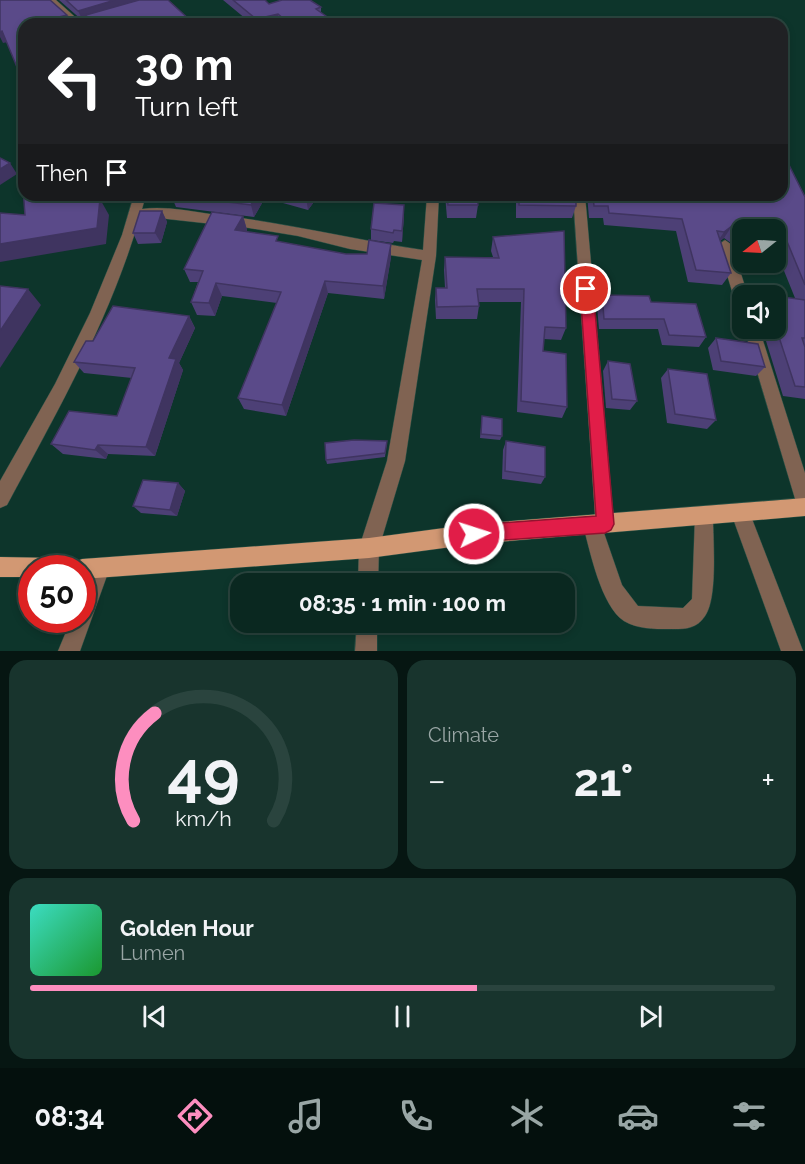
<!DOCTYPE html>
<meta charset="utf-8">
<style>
:root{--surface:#0a2820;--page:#18342d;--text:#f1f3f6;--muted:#99a6a5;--line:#2a443e;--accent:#fd8ebf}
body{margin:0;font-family:Raleway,sans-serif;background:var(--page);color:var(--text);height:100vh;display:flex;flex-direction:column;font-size:22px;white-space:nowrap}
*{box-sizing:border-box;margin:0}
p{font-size:20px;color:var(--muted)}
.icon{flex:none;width:33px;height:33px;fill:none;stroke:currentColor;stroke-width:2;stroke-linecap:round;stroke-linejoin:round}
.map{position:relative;height:651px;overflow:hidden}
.drawer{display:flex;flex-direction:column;gap:9px;padding:9px;background:#061612;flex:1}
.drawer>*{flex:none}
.guide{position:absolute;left:18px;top:18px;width:770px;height:183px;border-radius:18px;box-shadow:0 3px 9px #0003,0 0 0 2px var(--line);background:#202124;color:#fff;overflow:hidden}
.needle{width:39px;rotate:252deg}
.buttons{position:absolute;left:732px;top:219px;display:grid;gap:12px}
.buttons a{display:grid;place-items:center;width:54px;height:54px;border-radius:12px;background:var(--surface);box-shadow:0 3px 9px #0003,0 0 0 2px var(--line);font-size:30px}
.speed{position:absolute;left:18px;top:555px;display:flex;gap:12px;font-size:30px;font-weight:700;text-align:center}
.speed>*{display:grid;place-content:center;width:78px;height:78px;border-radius:50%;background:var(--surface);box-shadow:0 3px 9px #0003,0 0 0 2px var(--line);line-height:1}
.speed .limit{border:9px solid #d22;background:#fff;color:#111}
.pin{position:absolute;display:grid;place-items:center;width:51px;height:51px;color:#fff;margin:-26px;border:3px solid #fff;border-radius:50%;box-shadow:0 2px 6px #0007}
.me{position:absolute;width:66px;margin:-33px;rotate:86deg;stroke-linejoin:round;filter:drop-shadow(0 0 4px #0008)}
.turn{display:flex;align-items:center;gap:21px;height:126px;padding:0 18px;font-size:27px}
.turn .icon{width:78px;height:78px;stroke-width:2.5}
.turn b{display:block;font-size:42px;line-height:51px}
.then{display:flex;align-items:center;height:57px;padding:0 18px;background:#0003;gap:12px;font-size:22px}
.big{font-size:45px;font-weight:700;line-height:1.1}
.drawer .widget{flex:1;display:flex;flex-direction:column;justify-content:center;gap:9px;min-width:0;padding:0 21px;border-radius:18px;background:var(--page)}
.drawer .dial{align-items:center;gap:0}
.dial svg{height:156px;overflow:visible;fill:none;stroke:var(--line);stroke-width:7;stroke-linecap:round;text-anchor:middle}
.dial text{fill:var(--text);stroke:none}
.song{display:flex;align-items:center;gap:18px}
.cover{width:72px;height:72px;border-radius:9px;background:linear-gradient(135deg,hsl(170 70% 55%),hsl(130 70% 35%))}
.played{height:6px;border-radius:3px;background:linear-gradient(90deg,var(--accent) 60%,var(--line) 60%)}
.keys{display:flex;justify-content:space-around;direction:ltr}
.heat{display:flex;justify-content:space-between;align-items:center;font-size:33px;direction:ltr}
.drawer .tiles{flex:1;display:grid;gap:9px;grid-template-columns:1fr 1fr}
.widget:last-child{grid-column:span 2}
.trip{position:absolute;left:230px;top:573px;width:345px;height:60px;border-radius:18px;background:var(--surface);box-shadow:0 3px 9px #0003,0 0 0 2px var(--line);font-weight:700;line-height:60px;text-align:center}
.tabs{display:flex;height:96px;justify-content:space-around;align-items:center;background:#04100d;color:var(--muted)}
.tabs .icon{width:42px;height:42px}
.tabs .on{color:var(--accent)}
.tabs b{font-size:27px;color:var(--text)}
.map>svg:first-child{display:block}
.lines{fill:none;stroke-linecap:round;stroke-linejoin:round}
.minor-casing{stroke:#295146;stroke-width:1}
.major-casing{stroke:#295146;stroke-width:1}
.minor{fill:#806352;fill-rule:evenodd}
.major{fill:#d29873;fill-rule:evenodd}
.wall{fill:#4d4076}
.shaded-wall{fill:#3f3460}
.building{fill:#5a4a89;stroke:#3f3460;stroke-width:1.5}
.route{fill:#e11d48;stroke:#92132f;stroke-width:1.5}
</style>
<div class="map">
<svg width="805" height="651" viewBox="0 0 805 651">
<rect width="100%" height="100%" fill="#0d352b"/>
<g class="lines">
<defs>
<g id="minor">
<path d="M 47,0 L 56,0 L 83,24 L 73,24 Z"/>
<path d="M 134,195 L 146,195 L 142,209 C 164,206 189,211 210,214 C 282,222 351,239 423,250 L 427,195 L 439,195 L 436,256 L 405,461 L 379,548 L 378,584 L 358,584 L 359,548 L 387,461 L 422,260 L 350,249 L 298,236 L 249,228 L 140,216 C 111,318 57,412 7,505 L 0,508 L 0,481 L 55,384 L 90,313 L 122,235 Z"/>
<path d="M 573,195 L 585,195 L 614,524 L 612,531 L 604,533 L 622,585 L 638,606 L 683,608 L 692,599 L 695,516 L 697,509 L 704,507 L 711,509 L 713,516 C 713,540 718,598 705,616 C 696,630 683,629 669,629 C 653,629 638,629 624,621 C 601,606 590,551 583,525 L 585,518 L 595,517 Z"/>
<path d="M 725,240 L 732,245 L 748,296 L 742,296 L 742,307 L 737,305 L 735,301 L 718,245 Z"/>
<path d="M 744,328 L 759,328 L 805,473 L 805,511 L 798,509 L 796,502 Z"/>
<path d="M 740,504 L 747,506 L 803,651 L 781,651 L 731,513 L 733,506 Z"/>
<path d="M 99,560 L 106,563 L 109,570 L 80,651 L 58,651 L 71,620 L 82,620 L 82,587 L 92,563 Z"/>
<path d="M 357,622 L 377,622 L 377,651 L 355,651 Z"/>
</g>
<g id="major">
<path d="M 805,498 L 805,516 L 474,544 L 369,558 L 82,579 L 82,568 L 72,568 L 75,562 L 82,559 L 369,538 L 474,524 Z"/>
<path d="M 0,557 L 55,558 L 62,561 L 65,568 L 32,568 L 32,577 L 0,577 Z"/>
</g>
</defs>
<use href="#minor" class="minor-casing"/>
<use href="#major" class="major-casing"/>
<use href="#minor" class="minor"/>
<use href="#major" class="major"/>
</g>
<g class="wall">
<path d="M 59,0 L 168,0 L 192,22 L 199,24 L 88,20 L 83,21 Z"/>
<path d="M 223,0 L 265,0 L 269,4 L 321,7 L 321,13 L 335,24 L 252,24 Z"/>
<path d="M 171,195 L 319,195 L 308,210 L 265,198 L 254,217 L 176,207 Z"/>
<path d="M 445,195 L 477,195 L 478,205 L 476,218 L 447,218 Z"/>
<path d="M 516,195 L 576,195 L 576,206 L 572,218 L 516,218 Z"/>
<path d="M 587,195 L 782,195 L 805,197 L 805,399 L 783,396 L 762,328 L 776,328 L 795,298 L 776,251 L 776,230 L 742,230 L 742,247 L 735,246 L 724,238 L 720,241 L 731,273 L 722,285 L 688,282 L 676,231 L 604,225 L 603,218 L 589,218 Z"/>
<path d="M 162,211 L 167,222 L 161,243 L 138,244 L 133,233 Z"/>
<path d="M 404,215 L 402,242 L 394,241 L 393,243 L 371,240 L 371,229 Z"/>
<path d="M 243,216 L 247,230 L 246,232 L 280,242 L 346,254 L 367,254 L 391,244 L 391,257 L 384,299 L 328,293 L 286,416 L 244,409 L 238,398 L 277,303 L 222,296 L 215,316 L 197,315 L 191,302 L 198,282 L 190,282 L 184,269 Z"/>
<path d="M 493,237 L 566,328 L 561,340 L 544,339 L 543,351 L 567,407 L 562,418 L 517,412 L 521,302 L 479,302 L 479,306 L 477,319 L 436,319 L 435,300 L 436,288 L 445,288 L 444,270 L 445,257 L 493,257 L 491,251 Z"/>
<path d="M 602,295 L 651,302 L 706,337 L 699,347 L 662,345 L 658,329 L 599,329 L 597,306 Z"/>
<path d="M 189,316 L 195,328 L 179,363 L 183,370 L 155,456 L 108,454 L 106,459 L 63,454 L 51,444 L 117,416 L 132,378 L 84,373 L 74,362 L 93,341 Z"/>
<path d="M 716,338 L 765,367 L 756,376 L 713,370 L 708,348 Z"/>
<path d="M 608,361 L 637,401 L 630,410 L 606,408 L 603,371 Z"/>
<path d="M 668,369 L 716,420 L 707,429 L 667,423 L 661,378 Z"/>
<path d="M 482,416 L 502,436 L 500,440 L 480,438 Z"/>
<path d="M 387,441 L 385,457 L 327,464 L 326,460 Z"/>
<path d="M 506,441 L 545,477 L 541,484 L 502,479 L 503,450 Z"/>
<path d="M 178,483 L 185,491 L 177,516 L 141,513 L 133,506 Z"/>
</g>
<g class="shaded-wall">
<path d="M 115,0 L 153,0 L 83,21 L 78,11 Z"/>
<path d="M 278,14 L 279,24 L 257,24 L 256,19 Z"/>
<path d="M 67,15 L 71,24 L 49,24 L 47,20 Z"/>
<path d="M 2,31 L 8,42 L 3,43 L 0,37 L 0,32 Z"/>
<path d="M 10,163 L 17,174 L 0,185 L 0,169 Z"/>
<path d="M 87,195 L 93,195 L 98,216 L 100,199 L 109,215 L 106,244 L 0,262 L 0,244 L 89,201 Z"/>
<path d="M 256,195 L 264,195 L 265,198 L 254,217 L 251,205 Z"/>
<path d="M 308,195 L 319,195 L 308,210 L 306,198 Z"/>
<path d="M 404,205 L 404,215 L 402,242 L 402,231 Z"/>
<path d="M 162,211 L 167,222 L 161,243 L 155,233 Z"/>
<path d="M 243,216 L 247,230 L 239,244 L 235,230 Z"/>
<path d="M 732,226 L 724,238 L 716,244 L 724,232 Z"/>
<path d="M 391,244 L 391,257 L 384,299 L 383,286 Z"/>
<path d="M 325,281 L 328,293 L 286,416 L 282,405 Z"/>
<path d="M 216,283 L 222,296 L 215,316 L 209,303 Z"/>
<path d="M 28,289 L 41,305 L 0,368 L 0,331 Z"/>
<path d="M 189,316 L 195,328 L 179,363 L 183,370 L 155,456 L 146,447 L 169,358 Z"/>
<path d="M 98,445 L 108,454 L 106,459 L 95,450 Z"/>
<path d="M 178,483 L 185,491 L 177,516 L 170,510 Z"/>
</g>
<g class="building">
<path d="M 0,0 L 50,0 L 67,15 L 47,20 L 49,24 L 24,24 L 24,84 L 2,31 L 0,32 Z"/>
<path d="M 66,0 L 115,0 L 78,11 Z"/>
<path d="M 139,0 L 168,0 L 192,22 L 197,20 L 199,24 L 91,24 L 86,15 Z"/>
<path d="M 233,0 L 265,0 L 269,4 L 282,0 L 310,0 L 321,7 L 316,9 L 333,21 L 335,24 L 290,24 L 278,14 L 256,19 Z"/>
<path d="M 0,158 L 10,163 L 0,169 Z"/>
<path d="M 782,159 L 786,159 L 805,197 L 805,285 L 786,239 L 776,238 L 776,230 L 742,230 L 742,234 L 732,226 L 724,232 L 717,231 L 731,273 L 696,270 L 682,219 L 609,213 L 608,206 L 594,206 L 593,195 L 782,195 Z"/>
<path d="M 24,160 L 24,195 L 87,195 L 89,201 L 100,199 L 97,228 L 0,244 L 0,213 L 25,215 L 21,161 Z"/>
<path d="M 172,195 L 256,195 L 251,205 Z"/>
<path d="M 296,195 L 308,195 L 306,198 Z"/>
<path d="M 447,195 L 477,195 L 478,205 L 448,205 Z"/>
<path d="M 519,195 L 576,195 L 576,206 L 519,205 Z"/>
<path d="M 374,203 L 404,205 L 402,231 L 394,230 L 393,233 L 371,229 Z"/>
<path d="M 140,211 L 162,211 L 155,233 L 133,233 Z"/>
<path d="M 212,212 L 243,216 L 235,230 L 278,236 L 276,241 L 346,254 L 367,254 L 369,240 L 391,244 L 383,286 L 325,281 L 282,405 L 238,398 L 281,292 L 216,283 L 209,303 L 191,302 L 203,271 L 184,269 Z"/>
<path d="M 564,231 L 566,328 L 545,327 L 543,351 L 566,354 L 567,407 L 521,401 L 524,289 L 477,289 L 479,306 L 437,307 L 436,288 L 447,288 L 445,257 L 499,258 L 493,237 Z"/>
<path d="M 0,286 L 28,289 L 0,331 Z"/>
<path d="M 760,293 L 774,296 L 760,296 Z"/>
<path d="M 602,295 L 649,296 L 651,302 L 696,304 L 706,337 L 669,335 L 664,319 L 604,319 Z"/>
<path d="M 776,296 L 805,300 L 805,338 L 802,338 L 805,347 L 805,387 L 795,386 L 776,328 Z"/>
<path d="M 113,306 L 189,316 L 169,358 L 176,359 L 146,447 L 98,445 L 95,450 L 51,444 L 69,411 L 117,416 L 135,368 L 74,362 L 86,341 L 93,341 Z"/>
<path d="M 716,338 L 758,344 L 765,367 L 721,361 Z"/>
<path d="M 608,361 L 630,364 L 637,401 L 612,399 Z"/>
<path d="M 668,369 L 707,374 L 716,420 L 675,414 Z"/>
<path d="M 482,416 L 502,419 L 502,436 L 481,434 Z"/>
<path d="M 354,440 L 387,441 L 385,453 L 326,460 L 325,443 Z"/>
<path d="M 506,441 L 545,447 L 545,477 L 505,471 Z"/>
<path d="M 143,480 L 178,483 L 170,510 L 133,506 Z"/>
</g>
<path class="route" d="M 586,284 L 593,289 L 614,524 L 611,530 L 605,533 L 474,542 L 468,540 L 466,534 L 468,528 L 474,525 L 596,516 L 580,289 Z"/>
</svg>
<div class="buttons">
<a><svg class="needle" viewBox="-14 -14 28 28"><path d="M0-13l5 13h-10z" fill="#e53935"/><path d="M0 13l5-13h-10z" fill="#99a6a5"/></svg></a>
<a><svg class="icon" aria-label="sound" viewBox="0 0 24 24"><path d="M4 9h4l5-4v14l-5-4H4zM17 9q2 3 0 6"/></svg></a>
</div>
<div class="speed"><div class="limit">50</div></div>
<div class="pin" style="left:586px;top:289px;background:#d93025"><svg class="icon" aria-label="arrive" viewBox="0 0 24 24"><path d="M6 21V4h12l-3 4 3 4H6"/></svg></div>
<svg class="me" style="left:474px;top:534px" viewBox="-20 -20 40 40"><circle r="17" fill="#e11d48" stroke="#fff" stroke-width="3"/><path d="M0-11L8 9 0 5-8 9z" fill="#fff"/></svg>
<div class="trip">08:35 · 1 min · 100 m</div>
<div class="guide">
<div class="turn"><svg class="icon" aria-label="left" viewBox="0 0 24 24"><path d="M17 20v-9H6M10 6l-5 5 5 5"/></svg><div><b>30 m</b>Turn left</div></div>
<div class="then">Then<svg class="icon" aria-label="arrive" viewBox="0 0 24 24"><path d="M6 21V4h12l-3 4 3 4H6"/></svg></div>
</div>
</div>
<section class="drawer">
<div class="tiles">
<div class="widget dial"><svg viewBox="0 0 100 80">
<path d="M14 69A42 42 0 1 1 86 69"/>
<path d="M14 69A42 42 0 0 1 25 14" stroke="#fd8ebf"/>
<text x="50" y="56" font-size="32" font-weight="700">49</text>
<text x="50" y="72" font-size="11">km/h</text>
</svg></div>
<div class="widget"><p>Climate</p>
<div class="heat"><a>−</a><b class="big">21°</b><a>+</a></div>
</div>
<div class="widget">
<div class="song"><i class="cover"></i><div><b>Golden Hour</b><p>Lumen</p></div></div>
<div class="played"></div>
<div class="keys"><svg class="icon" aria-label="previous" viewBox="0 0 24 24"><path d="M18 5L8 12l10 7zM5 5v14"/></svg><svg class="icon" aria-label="pause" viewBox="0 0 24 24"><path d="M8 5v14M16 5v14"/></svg><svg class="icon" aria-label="next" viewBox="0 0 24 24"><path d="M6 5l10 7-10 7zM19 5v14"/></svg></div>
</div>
</div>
</section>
<nav class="tabs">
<b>08:34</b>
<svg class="icon on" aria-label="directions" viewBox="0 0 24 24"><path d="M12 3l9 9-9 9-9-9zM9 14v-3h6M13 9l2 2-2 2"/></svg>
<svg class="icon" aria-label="music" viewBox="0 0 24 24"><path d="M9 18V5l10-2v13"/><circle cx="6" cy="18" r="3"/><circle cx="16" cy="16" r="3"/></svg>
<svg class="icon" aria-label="phone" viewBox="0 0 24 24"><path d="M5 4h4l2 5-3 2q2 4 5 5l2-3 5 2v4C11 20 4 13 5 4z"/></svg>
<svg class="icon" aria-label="climate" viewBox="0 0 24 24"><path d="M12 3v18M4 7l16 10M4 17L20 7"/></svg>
<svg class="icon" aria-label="car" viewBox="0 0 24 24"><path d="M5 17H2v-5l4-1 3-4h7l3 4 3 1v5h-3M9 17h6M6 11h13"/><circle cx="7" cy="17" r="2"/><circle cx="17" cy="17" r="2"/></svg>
<svg class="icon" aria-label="filters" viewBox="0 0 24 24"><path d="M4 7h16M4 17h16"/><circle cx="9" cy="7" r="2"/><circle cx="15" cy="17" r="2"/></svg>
</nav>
